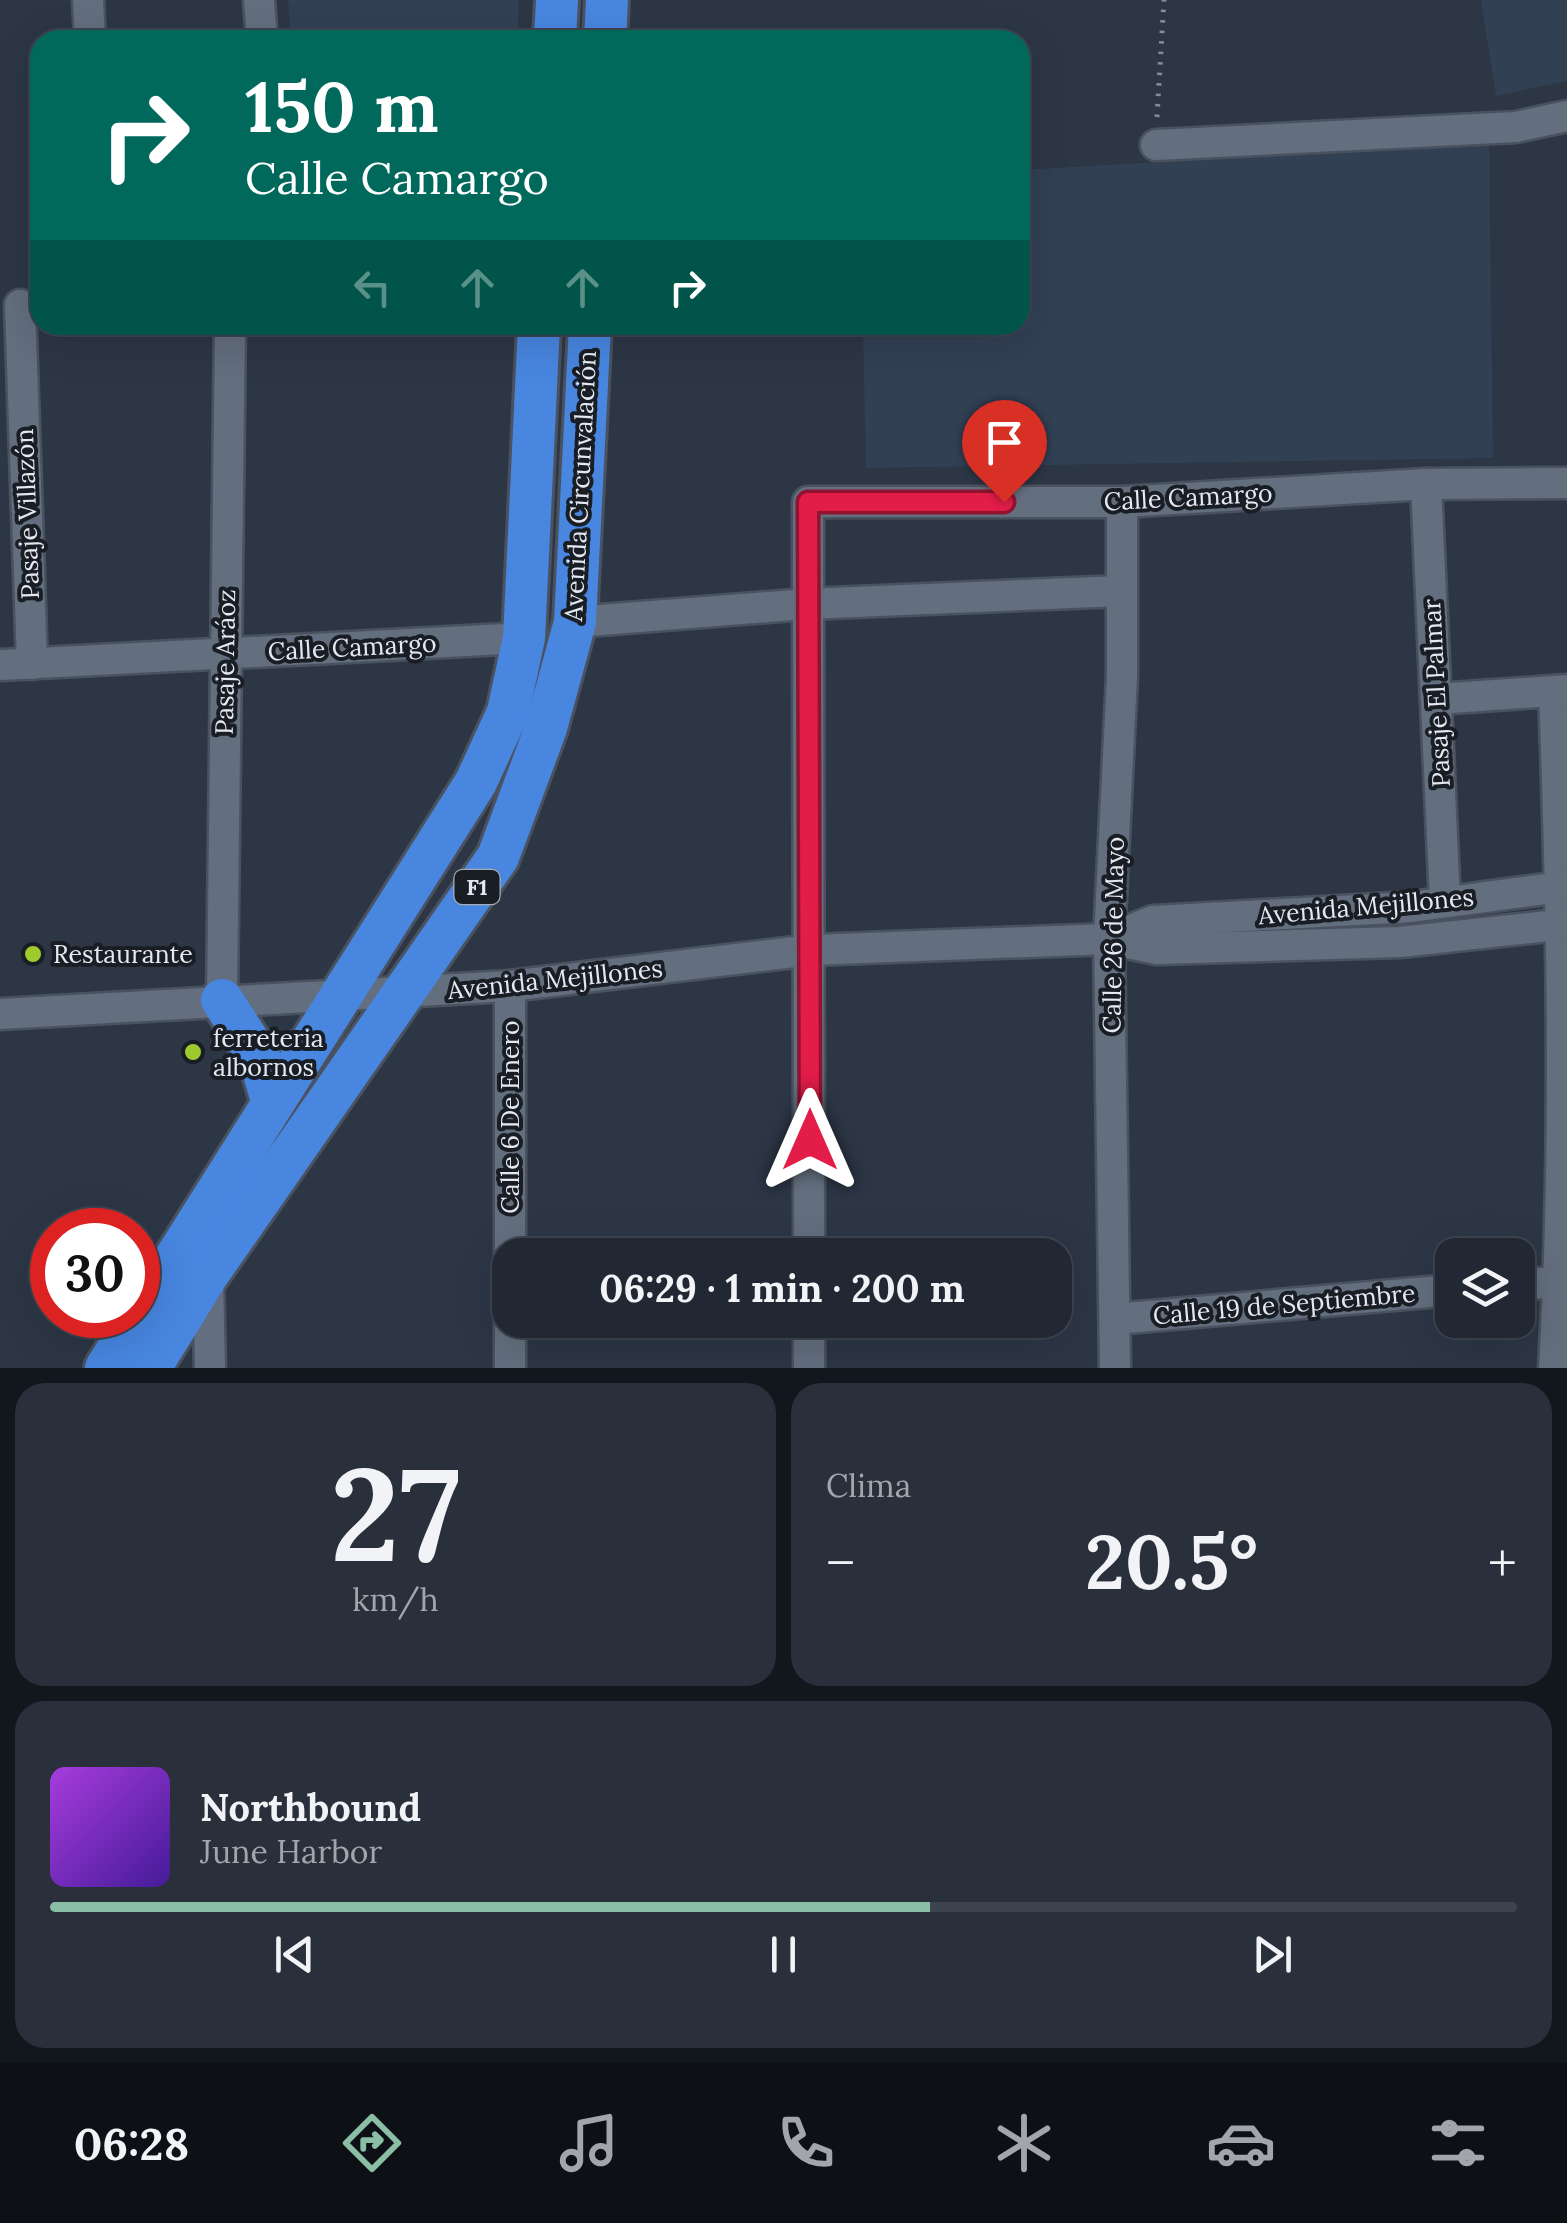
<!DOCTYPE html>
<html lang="es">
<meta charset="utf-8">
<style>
:root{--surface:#212834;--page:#29303c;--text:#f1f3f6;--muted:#a2a6ac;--line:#3e444f;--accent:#8abfa5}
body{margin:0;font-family:Lora,serif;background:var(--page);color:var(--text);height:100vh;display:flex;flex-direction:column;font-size:38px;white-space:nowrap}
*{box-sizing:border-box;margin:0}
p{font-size:32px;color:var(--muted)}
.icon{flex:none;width:55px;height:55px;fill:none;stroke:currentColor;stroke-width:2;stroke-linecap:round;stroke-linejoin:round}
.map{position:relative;height:1368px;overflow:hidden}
.details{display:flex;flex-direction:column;gap:15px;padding:15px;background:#12161d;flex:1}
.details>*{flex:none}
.top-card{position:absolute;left:30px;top:30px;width:1000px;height:305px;border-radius:30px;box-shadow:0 10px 40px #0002,0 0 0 2px var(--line);background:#00695c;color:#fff;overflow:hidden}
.fabs{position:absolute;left:1435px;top:1238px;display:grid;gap:20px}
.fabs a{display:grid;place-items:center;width:100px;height:100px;border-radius:20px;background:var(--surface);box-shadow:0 10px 40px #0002,0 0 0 2px var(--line);font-size:50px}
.speed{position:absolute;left:30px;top:1208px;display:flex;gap:20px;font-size:50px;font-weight:700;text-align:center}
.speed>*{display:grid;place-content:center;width:130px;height:130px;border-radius:50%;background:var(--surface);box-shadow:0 10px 40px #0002,0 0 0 2px var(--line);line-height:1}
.speed .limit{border:15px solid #d22;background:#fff;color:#111}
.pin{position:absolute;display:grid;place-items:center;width:85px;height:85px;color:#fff;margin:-102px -42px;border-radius:50% 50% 50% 0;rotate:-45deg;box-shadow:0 0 10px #0007}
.pin .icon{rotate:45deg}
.me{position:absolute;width:110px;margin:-55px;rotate:0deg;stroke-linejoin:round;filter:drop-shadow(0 0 8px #0008)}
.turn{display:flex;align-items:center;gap:35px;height:210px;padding:0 50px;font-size:45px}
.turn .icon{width:130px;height:130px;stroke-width:2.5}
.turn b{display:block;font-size:70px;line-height:85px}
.lanes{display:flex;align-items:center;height:95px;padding:0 50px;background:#0003;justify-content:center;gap:50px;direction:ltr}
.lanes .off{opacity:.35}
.big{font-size:75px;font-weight:800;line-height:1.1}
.details .card{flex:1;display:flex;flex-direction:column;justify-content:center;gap:15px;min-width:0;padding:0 35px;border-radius:30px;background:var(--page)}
.details .dial{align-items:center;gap:0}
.dial b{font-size:130px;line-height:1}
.song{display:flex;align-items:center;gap:30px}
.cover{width:120px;height:120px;border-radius:15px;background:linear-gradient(135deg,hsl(280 70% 55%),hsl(260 70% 35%))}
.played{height:10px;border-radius:5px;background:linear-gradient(90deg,var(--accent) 60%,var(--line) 60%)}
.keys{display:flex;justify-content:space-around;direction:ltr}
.heat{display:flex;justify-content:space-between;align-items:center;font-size:55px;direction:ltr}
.details .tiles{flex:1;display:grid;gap:15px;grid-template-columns:1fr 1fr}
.card:last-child{grid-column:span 2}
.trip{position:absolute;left:492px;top:1238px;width:580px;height:100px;border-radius:30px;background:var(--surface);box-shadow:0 10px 40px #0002,0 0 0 2px var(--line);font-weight:800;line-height:100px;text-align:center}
.menu{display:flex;height:160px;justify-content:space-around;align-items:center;background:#0d1015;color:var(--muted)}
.menu .icon{width:70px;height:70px}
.menu .active{color:var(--accent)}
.menu b{font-size:45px;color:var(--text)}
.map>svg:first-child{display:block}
.built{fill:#324054}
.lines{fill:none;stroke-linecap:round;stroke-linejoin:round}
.minor-casing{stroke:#4a525f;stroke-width:35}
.highway-casing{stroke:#4a525f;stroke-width:48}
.path{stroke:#858d99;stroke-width:5;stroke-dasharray:2.5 8;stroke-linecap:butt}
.minor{stroke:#636e7e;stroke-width:30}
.highway{stroke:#4886e0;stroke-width:42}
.route-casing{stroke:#92132f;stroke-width:25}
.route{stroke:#e11d48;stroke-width:18}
.poi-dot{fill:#9fca2e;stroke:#191d24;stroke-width:4}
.labels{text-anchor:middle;stroke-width:8;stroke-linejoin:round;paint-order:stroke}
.shield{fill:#191d24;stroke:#a6acb5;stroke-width:2.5}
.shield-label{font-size:22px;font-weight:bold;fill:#e3e9f3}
.street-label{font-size:25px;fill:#e3e9f3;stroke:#191d24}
.poi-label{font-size:25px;fill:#e3e9f3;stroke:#191d24;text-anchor:start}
</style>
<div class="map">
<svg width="1567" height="1368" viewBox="0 0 1567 1368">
<rect width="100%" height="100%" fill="#2c3645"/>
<g class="built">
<path d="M 288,0 L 519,0 L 517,40 L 291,40 Z"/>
<path d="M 1481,0 L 1567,0 L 1567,81 L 1496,96 Z"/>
<path d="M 1489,143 L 1493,458 L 866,468 L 863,325 L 1020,325 L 1020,170 Z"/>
</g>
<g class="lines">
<defs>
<g id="minor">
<path d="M 88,0 L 90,40"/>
<path d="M 259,0 L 262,40"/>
<path d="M 1156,145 L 1516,127 L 1567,116"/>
<path d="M 20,305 L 32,664"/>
<path d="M 1426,484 L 1445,902"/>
<path d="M 575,622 L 806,604 L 1121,591"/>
<path d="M 0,665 L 524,638"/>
<path d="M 1554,691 C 1562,916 1567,1143 1554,1368"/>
<path d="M 1437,699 L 1567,690"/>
<path d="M 1109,939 L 1153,921 L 1411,907 L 1567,886"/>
<path d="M 510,986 L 510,1368"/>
<path d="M 222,1000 L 230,325"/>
<path d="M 0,1014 L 510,986 L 811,950 L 1109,939 L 1157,949 L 1400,942 L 1567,924"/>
<path d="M 809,1255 L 808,502 L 1122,502 L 1426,484 L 1567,483"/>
<path d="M 208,1276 L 210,1368"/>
<path d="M 1518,1285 L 1567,1281"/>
<path d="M 1115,1319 L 1452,1290"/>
<path d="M 809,1368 L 809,1320"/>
<path d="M 1115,1368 L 1109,939 L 1122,676 L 1122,502"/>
</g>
<g id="highway">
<path d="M 555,40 L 557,0"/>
<path d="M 605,40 L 607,0"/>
<path d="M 222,1000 L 260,1059 L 272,1101"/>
<path d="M 106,1368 L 476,782 L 508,712 L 524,638 L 539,325"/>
<path d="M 150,1368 L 208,1274 L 498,857 L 546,728 L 575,622 L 590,325"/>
</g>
</defs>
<use href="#minor" class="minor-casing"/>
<use href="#highway" class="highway-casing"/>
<path class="path" d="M 1157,117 L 1164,0"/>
<use href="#minor" class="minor"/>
<use href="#highway" class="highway"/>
</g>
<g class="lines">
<defs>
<path id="route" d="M 810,1140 L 808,502 L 1004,502"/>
</defs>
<use href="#route" class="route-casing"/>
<use href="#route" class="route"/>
</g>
<g class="poi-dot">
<circle cx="33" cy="954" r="10"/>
<circle cx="193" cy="1052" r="10"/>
</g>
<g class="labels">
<rect class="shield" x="454.5" y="870" width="45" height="34" rx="8"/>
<g class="shield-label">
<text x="477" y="895">F1</text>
</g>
<g class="street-label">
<text transform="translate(580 486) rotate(-87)" y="9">Avenida Circunvalación</text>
<text transform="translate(1188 497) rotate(-3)" y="9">Calle Camargo</text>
<text transform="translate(27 514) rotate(-92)" y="9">Pasaje Villazón</text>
<text transform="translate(352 647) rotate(-3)" y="9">Calle Camargo</text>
<text transform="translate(225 662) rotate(-89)" y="9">Pasaje Aráoz</text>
<text transform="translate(1436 693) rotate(-93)" y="9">Pasaje El Palmar</text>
<text transform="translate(1366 906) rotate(-5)" y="9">Avenida Mejillones</text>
<text transform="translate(1113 935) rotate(-89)" y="9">Calle 26 de Mayo</text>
<text transform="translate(555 979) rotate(-6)" y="9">Avenida Mejillones</text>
<text transform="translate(510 1117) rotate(-90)" y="9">Calle 6 De Enero</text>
<text transform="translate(1284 1304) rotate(-5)" y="9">Calle 19 de Septiembre</text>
</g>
<g class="poi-label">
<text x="53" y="963">Restaurante</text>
<text x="213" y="1047">ferreteria<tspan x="213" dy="29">albornos</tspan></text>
</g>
</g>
</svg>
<div class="fabs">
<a><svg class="icon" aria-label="layers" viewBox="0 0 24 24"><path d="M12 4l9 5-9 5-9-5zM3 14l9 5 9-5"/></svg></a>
</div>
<div class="speed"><div class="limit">30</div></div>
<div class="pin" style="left:1004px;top:502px;background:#d93025"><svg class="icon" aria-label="arrive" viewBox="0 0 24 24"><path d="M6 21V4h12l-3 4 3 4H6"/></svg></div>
<svg class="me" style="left:810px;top:1140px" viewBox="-20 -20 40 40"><path d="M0-17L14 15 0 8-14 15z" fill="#e11d48" stroke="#fff" stroke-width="4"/></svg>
<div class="trip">06:29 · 1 min · 200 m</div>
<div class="top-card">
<div class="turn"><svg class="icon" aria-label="right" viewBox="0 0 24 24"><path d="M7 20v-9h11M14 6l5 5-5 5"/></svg><div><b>150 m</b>Calle Camargo</div></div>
<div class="lanes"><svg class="icon off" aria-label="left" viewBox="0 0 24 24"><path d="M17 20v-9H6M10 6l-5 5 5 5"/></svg><svg class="icon off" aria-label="ahead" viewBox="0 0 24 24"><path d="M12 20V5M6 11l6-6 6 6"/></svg><svg class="icon off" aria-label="ahead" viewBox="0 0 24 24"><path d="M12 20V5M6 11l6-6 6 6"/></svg><svg class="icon" aria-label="right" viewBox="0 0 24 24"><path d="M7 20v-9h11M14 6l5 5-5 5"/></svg></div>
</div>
</div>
<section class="details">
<div class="tiles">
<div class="card dial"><b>27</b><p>km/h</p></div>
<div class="card"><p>Clima</p>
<div class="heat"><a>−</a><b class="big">20.5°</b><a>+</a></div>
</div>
<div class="card">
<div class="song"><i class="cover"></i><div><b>Northbound</b><p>June Harbor</p></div></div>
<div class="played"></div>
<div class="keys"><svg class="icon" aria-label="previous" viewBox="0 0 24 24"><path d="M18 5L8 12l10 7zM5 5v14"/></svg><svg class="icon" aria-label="pause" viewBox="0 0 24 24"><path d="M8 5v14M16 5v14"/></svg><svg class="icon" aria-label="next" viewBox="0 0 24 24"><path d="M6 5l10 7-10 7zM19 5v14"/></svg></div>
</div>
</div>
</section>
<nav class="menu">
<b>06:28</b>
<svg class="icon active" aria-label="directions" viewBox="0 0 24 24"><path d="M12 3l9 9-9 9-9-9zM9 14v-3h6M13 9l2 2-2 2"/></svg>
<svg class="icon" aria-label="music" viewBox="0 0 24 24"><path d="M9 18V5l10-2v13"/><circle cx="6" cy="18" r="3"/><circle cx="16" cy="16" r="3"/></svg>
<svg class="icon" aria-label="phone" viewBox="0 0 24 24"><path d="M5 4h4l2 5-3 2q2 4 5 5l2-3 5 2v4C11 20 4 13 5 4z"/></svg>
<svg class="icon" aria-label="climate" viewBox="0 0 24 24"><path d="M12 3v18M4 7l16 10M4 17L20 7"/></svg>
<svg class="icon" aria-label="car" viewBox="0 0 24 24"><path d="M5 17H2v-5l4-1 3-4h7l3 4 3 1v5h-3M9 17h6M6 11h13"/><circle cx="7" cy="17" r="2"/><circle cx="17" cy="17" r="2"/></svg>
<svg class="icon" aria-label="filters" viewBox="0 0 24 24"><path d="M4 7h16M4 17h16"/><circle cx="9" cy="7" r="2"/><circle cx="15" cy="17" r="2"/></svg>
</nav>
